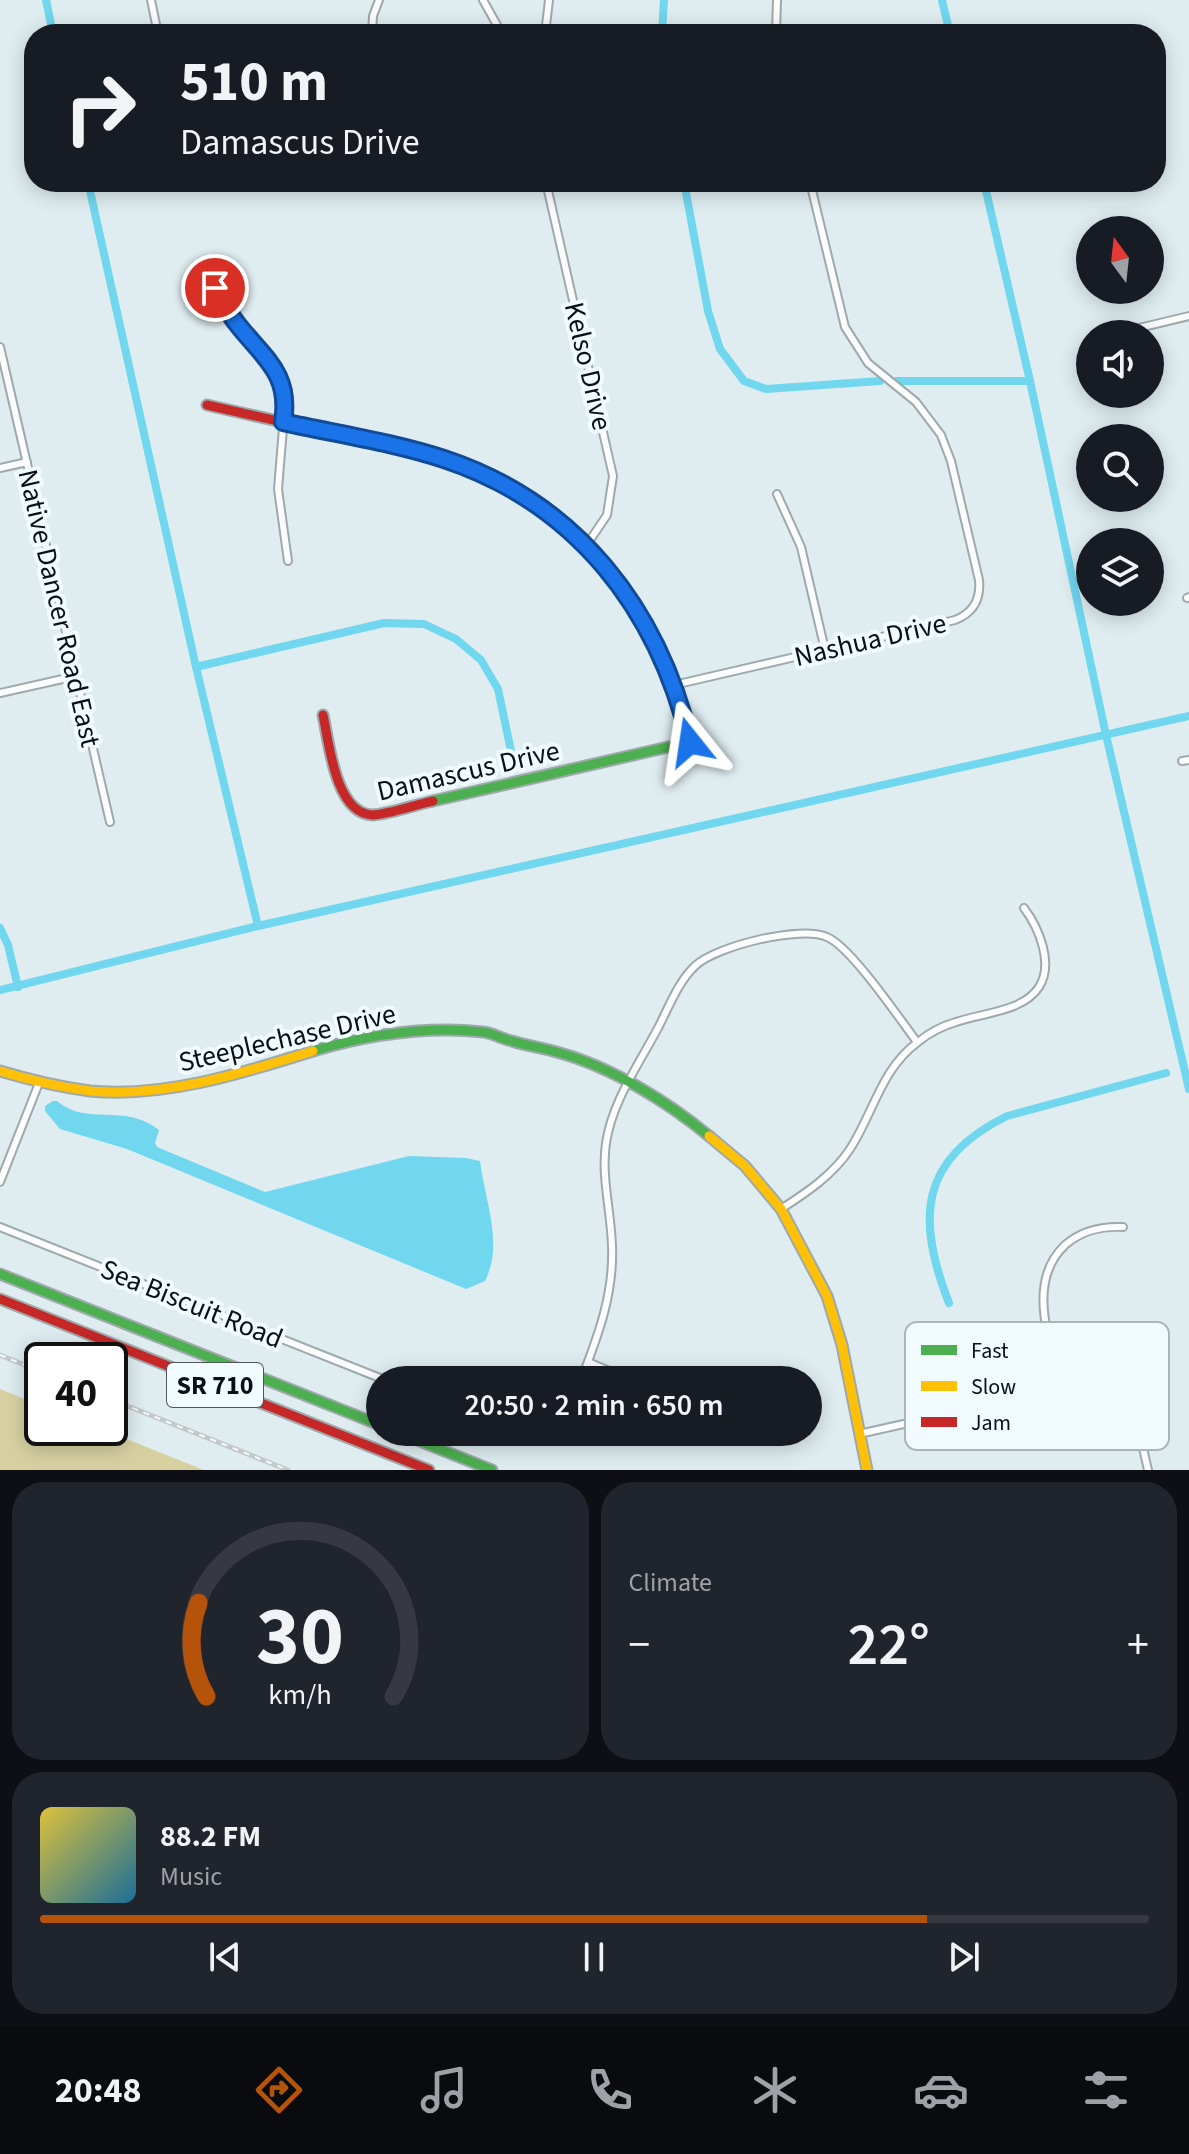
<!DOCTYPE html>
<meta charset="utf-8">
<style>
:root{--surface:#171b24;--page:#20242c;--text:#f1f3f6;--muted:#9ea1a6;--line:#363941;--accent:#b45309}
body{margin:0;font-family:"Source Sans 3",sans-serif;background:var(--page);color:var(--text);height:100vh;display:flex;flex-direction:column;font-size:30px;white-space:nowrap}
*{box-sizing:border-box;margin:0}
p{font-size:26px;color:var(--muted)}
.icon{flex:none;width:44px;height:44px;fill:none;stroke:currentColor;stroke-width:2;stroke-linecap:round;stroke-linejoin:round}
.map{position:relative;height:1470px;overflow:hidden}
.side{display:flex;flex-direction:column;gap:12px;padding:12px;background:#0d0f14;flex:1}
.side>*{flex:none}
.guide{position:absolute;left:24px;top:24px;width:1142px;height:168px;border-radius:32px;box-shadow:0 4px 20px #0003;background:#171b24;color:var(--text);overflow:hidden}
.needle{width:52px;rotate:345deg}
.fabs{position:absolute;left:1076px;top:216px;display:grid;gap:16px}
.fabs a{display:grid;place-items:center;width:88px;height:88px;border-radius:50%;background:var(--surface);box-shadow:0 4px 20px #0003;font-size:40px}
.speed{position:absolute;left:24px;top:1342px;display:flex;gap:16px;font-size:40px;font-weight:700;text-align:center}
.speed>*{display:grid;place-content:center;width:104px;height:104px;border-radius:50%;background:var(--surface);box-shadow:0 4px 20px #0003;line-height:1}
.speed .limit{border:4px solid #111;border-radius:12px;background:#fff;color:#111}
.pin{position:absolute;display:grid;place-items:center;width:68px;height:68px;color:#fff;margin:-34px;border:4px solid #fff;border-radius:50%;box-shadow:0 2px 8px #0007}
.me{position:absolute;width:88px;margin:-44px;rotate:345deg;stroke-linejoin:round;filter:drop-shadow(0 0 6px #0008)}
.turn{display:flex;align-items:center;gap:28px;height:168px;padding:0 24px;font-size:36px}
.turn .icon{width:104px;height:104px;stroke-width:2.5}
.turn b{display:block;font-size:56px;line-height:68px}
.big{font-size:60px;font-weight:600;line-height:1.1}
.side .card{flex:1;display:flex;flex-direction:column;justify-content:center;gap:12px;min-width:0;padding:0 28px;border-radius:32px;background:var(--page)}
.side .dial{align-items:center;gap:0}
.dial svg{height:208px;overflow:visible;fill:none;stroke:var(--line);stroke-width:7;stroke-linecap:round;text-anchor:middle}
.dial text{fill:var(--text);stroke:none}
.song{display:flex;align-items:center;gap:24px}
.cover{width:96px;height:96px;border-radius:12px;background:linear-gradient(135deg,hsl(50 70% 55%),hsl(200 70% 35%))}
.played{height:8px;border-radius:4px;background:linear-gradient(90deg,var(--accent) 80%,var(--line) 80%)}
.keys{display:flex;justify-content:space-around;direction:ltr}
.heat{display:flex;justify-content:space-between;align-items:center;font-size:44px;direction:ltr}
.side .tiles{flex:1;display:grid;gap:12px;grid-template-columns:1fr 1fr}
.card:last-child{grid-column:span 2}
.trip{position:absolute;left:366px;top:1366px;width:456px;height:80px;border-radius:40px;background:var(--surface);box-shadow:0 4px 20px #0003;font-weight:600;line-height:80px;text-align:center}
.tab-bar{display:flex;height:128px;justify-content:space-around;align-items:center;background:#090b0e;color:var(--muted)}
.tab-bar .icon{width:56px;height:56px}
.tab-bar .on{color:var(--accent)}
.tab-bar b{font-size:36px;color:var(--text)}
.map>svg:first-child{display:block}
.green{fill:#d7d1a2}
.water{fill:#70d7ee}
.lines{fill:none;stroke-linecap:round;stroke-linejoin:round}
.canal{stroke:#70d7ee;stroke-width:8}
.street-casing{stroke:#9ea9ac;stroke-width:10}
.fast-casing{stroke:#9ea9ac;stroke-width:13}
.slow-casing{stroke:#9ea9ac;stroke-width:13}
.jam-casing{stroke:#9ea9ac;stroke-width:13}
.street{stroke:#fafcfd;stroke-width:6}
.fast{stroke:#4caf50;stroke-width:9}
.slow{stroke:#ffc107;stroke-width:9}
.jam{stroke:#c62828;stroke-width:9}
.rail-casing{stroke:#c4c8c9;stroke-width:5}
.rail{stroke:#f1fbfe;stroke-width:2;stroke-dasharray:6;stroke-linecap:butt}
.route-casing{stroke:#114b97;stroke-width:20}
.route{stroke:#1a73e8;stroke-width:14}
.labels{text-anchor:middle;stroke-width:8;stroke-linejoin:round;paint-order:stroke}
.shield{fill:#f1fbfe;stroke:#4d5659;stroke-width:2}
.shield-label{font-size:26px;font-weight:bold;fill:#071012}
.street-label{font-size:28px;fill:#071012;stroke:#f1fbfe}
.key{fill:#f1fbfe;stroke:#abb4b7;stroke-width:2}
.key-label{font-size:22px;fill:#071012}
</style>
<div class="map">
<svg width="1189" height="1470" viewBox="0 0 1189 1470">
<rect width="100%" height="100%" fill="#dfedf1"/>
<path class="green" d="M 0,1389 L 42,1406 L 42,1428 L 99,1428 L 204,1470 L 0,1470 Z"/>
<path class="water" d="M 53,1101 L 57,1101 C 87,1127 124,1102 159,1130 L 155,1143 L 157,1147 L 265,1192 L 409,1156 L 466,1158 L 480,1161 C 485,1202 504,1243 485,1281 L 466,1289 L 127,1149 L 60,1129 L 45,1111 L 45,1106 Z"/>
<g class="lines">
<g class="canal">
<path d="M 46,0 L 53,34"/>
<path d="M 942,0 L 950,34"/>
<path d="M 662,34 L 664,0"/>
<path d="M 88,182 L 196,667 L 258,926"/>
<path d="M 684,182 L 708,311 L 720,349 L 744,381 L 766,389 L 880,381"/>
<path d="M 984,182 L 1030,381 L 1106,735 L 1189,1089"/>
<path d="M 896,381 L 1030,381"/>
<path d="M 196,667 L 384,623 L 424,624 L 456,639 L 481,660 L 498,689 L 511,751"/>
<path d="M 0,928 L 8,945 L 18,987"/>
<path d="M 0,990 L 258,926 L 1189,716"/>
<path d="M 949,1303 C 916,1219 919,1159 1007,1116 L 1166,1073"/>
</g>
<defs>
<g id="street">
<path d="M 151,0 L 158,34"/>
<path d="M 483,0 L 502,34"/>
<path d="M 372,34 L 373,16 L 379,0"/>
<path d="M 545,34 L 549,0"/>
<path d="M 776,34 L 777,0"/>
<path d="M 546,182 L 613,476 L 607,515 L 586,546"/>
<path d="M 215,288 L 235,321 L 271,361 L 281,382 L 285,404 L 278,489 L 288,561"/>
<path d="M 1114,334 L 1189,316"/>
<path d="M 0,347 L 110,822"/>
<path d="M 0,468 L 27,462"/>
<path d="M 777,494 L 801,547 L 825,650"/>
<path d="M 1187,598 L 1189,597"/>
<path d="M 674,685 L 955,620 C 973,613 981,600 979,580 L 951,461 L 941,435 L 916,402 L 868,363 L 845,327 L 810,182"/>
<path d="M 0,693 L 76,676"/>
<path d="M 1182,761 L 1189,760"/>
<path d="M 0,1182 L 39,1083"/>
<path d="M 781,1209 C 806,1193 833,1175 850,1149 C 874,1112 881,1069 918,1042 C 929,1033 942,1026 956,1022 C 981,1013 1023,1012 1039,987 C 1054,964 1039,928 1024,908"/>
<path d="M 0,1227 L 385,1380"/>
<path d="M 588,1362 L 631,1380"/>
<path d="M 581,1380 C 598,1336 614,1294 612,1246 C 611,1211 601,1177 606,1143 C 612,1102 639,1064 658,1028 C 669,1007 678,982 695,966 C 716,946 801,925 827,937 C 851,947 899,1018 917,1042"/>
<path d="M 1061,1388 C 1051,1343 1025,1283 1065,1245 C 1082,1230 1101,1226 1123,1227"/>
<path d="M 515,1432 C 532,1439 547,1448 560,1432"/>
<path d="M 859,1434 L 1114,1377 L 1124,1382 L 1130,1391 L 1148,1470"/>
</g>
<g id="fast">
<path d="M 433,801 L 690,742 C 666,658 630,578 559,523"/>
<path d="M 313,1051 C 367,1035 426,1026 483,1032 C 493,1033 502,1039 512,1041 C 527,1046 544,1048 560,1053 C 611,1067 668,1102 709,1136"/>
<path d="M 0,1274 L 380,1425"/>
<path d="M 397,1432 L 492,1470"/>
</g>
<g id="slow">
<path d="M 0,1071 C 30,1080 59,1087 90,1091 C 165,1098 243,1073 313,1051"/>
<path d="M 709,1136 L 745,1166 L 781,1209 L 827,1296 L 842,1345 L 867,1470"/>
</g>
<g id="jam">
<path d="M 207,405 C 255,416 303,427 351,437 C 432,455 493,471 559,523"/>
<path d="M 323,715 C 329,742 335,813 372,815 C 386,815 418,804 433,801"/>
<path d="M 0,1299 L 429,1470"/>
</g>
</defs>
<use href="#street" class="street-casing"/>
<use href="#fast" class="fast-casing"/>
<use href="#slow" class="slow-casing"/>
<use href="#jam" class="jam-casing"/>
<use href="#street" class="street"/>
<use href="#fast" class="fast"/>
<use href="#slow" class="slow"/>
<use href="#jam" class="jam"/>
<defs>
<g id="rail">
<path d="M 0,1355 L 42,1372"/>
<path d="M 110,1399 L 288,1470"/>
</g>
</defs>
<use href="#rail" class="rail-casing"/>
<use href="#rail" class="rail"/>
</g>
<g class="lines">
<defs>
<path id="route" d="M 215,288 C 222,301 229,314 238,325 C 264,358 291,374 283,422 C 337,434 392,442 444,459 C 577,503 658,609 690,742"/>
</defs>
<use href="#route" class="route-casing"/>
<use href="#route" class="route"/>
</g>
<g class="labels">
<rect class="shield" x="167" y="1363" width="96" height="44" rx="6"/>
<g class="shield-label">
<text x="215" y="1394">SR 710</text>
</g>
<g class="street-label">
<text transform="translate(589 366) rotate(77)" y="10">Kelso Drive</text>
<text transform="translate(60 608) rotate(77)" y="10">Native Dancer Road East</text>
<text transform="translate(870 639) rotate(-13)" y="10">Nashua Drive</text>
<text transform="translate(468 770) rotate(-13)" y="10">Damascus Drive</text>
<text transform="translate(287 1037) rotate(-13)" y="10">Steeplechase Drive</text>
<text transform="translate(192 1303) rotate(22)" y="10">Sea Biscuit Road</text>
</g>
</g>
<rect x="905" y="1322" width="264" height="128" rx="12" class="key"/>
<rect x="921" y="1345" width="36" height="10" fill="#4caf50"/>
<rect x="921" y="1381" width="36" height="10" fill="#ffc107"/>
<rect x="921" y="1417" width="36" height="10" fill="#c62828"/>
<g class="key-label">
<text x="971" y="1358">Fast</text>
<text x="971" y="1394">Slow</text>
<text x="971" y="1430">Jam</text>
</g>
</svg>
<div class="fabs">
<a><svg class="needle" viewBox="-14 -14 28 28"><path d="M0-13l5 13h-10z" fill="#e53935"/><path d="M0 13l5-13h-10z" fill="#9ea1a6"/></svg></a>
<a><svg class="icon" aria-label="sound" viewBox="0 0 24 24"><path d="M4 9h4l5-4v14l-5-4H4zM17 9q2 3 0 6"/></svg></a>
<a><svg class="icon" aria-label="search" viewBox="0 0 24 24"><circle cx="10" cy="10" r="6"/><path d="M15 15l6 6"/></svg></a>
<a><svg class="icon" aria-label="layers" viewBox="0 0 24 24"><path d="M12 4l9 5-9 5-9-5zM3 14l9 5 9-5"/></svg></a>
</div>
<div class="speed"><div class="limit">40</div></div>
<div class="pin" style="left:215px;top:288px;background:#d93025"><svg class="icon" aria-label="arrive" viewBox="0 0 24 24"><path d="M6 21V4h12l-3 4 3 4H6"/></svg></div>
<svg class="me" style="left:690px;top:742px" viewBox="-20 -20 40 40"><path d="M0-17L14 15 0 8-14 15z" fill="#1a73e8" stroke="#fff" stroke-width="4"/></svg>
<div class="trip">20:50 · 2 min · 650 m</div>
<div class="guide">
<div class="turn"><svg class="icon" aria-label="right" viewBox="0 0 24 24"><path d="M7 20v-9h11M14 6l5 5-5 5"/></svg><div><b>510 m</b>Damascus Drive</div></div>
</div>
</div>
<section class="side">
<div class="tiles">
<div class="card dial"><svg viewBox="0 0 100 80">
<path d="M14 69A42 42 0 1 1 86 69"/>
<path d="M14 69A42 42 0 0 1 11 33" stroke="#b45309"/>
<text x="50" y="56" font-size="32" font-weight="700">30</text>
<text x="50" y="72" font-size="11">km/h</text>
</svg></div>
<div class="card"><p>Climate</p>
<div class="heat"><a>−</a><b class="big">22°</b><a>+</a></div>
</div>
<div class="card">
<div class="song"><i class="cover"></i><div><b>88.2 FM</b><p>Music</p></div></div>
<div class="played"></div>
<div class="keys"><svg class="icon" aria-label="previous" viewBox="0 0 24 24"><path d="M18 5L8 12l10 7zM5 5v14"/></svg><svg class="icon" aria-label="pause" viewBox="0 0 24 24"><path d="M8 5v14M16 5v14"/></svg><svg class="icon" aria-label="next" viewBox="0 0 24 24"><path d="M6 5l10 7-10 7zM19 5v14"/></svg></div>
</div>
</div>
</section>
<nav class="tab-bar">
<b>20:48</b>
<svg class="icon on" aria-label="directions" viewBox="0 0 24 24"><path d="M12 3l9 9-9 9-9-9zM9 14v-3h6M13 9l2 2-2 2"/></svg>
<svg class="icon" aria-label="music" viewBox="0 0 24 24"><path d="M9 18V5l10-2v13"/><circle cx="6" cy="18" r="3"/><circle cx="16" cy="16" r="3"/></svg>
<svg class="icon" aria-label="phone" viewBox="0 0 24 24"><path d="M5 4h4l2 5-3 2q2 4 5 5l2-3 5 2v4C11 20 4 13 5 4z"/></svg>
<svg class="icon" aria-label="climate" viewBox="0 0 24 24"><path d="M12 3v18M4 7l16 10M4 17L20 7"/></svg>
<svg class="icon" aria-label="car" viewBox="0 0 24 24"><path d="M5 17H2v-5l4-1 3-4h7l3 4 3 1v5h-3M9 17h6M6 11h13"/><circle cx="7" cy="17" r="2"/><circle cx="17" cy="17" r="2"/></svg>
<svg class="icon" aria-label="filters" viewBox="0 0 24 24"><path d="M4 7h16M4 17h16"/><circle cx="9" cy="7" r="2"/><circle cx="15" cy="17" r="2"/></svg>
</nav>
